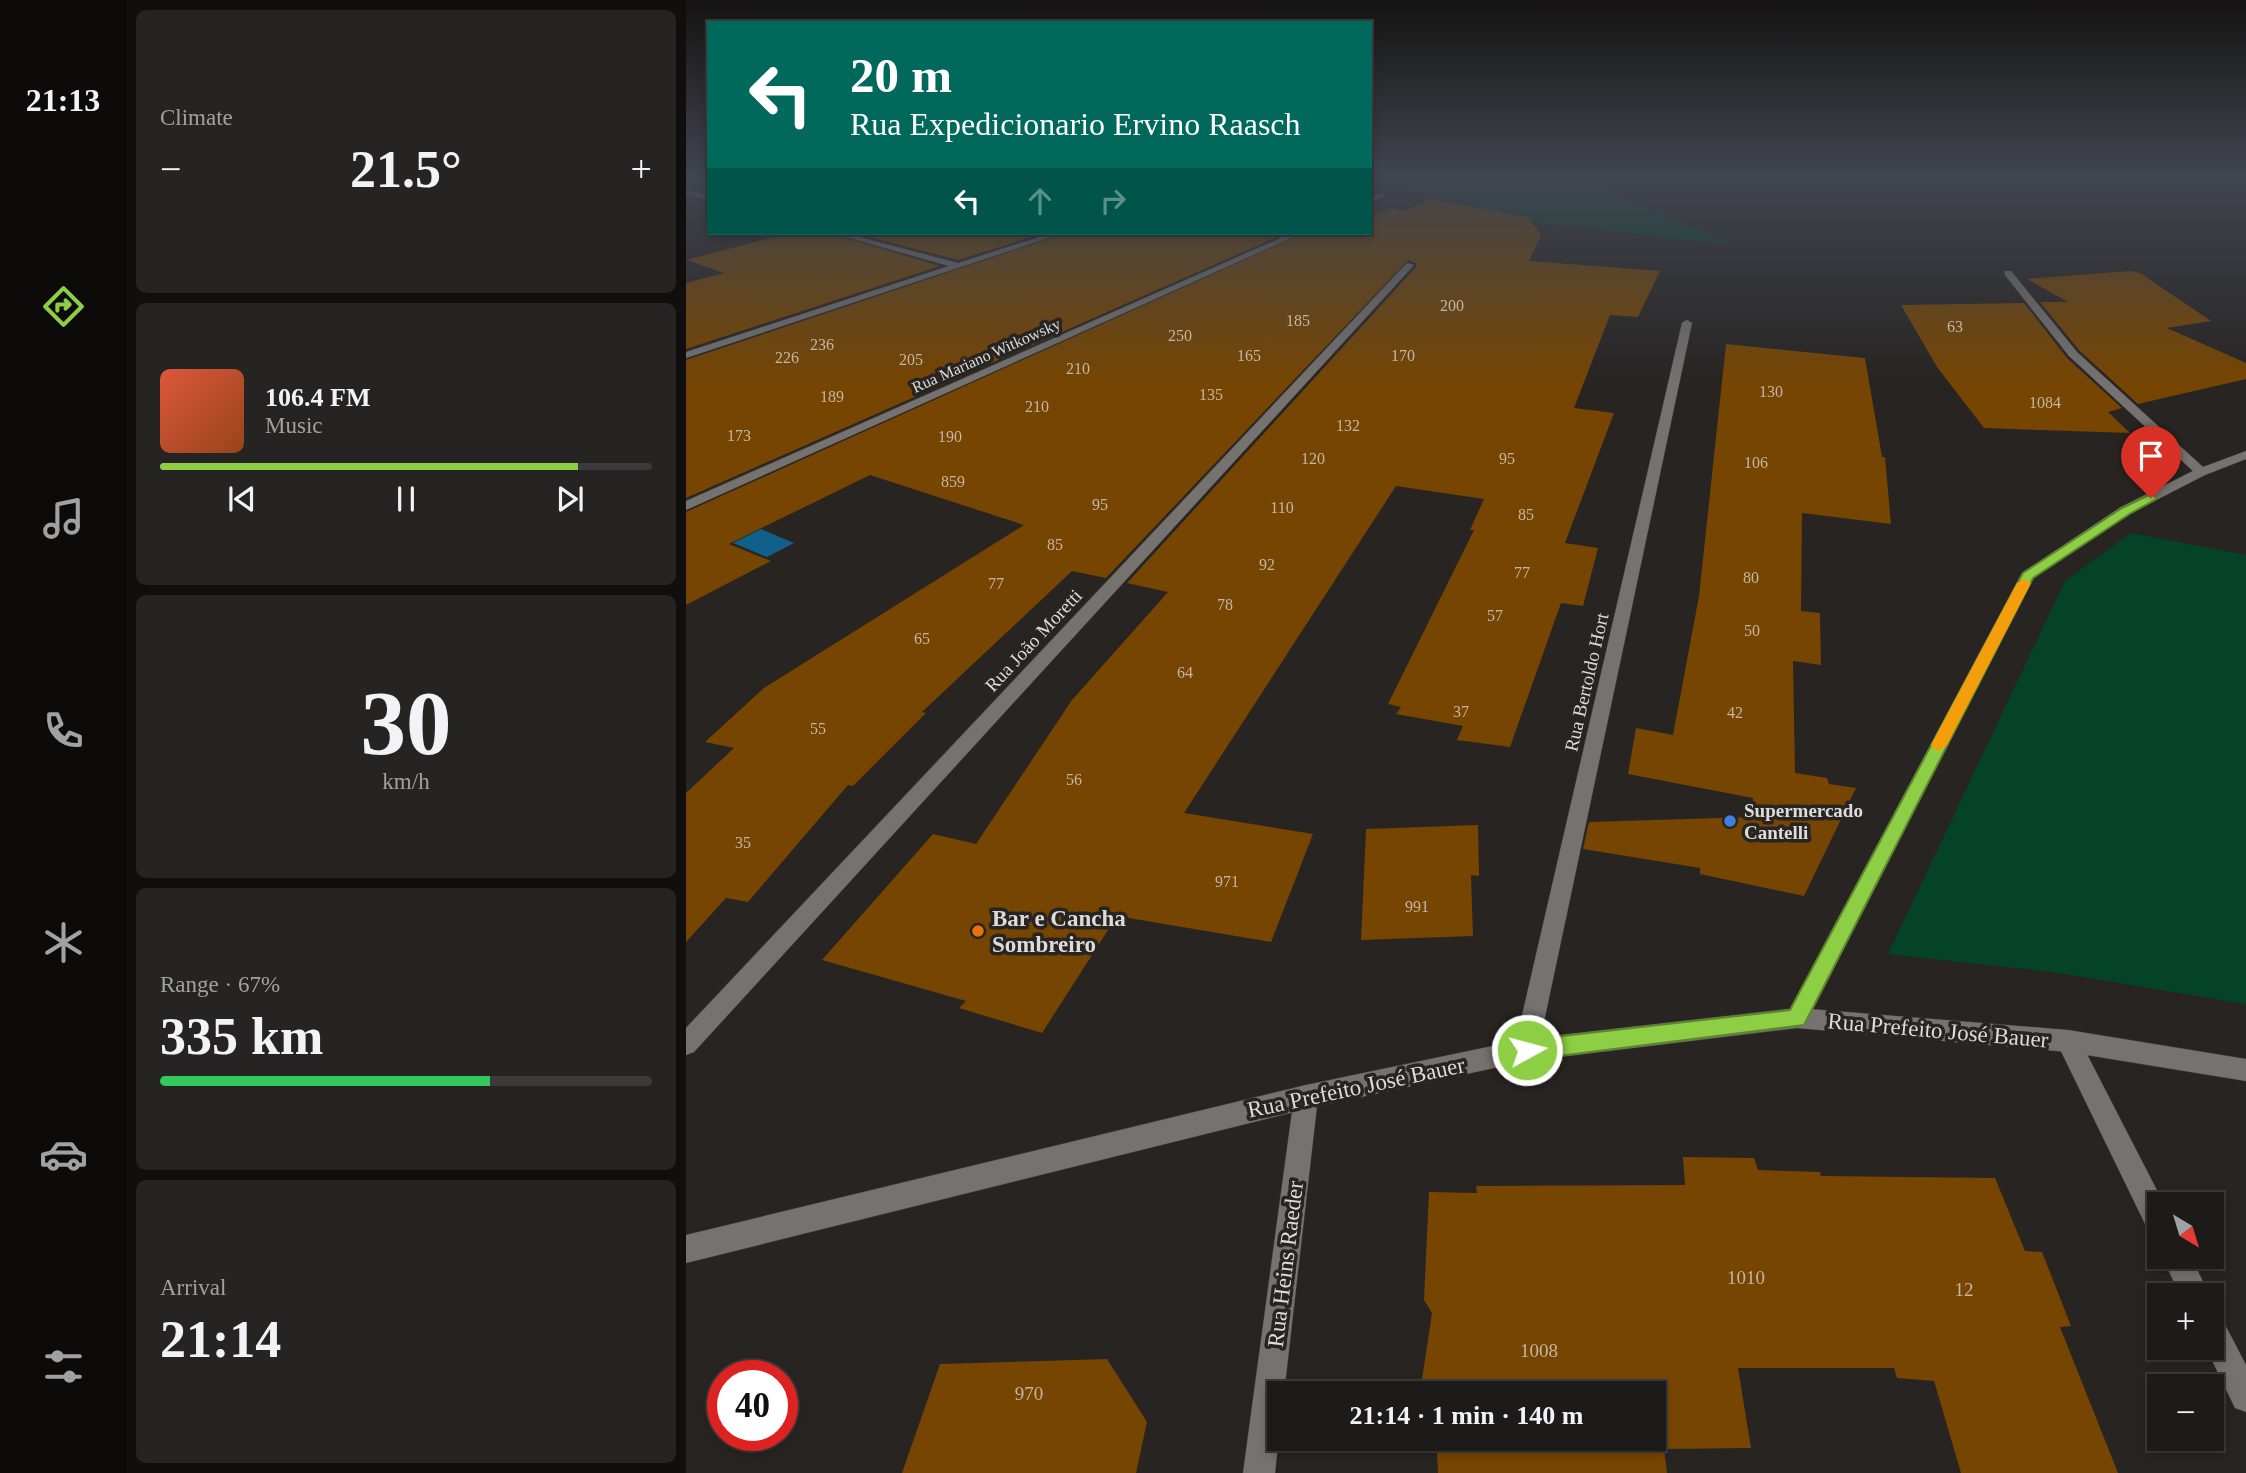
<!DOCTYPE html>
<meta charset="utf-8">
<style>
:root{--surface:#1d1b1a;--page:#252423;--text:#f1f3f6;--muted:#a0a1a2;--line:#3b3939;--accent:#8dce45}
body{margin:0;font-family:"Times New Roman",serif;background:var(--page);color:var(--text);height:100vh;display:flex;flex-direction:column;font-size:26px;white-space:nowrap}
*{box-sizing:border-box;margin:0}
p{font-size:23px;color:var(--muted)}
.icon{flex:none;width:38px;height:38px;fill:none;stroke:currentColor;stroke-width:2;stroke-linecap:round;stroke-linejoin:round}
.map{position:relative;flex:1;overflow:hidden}
.drawer{display:flex;flex-direction:column;gap:10px;padding:10px;background:#100f0e;width:560px}
.drawer>*{flex:none}
.hud{position:absolute;left:21px;top:21px;width:665px;height:214px;border-radius:0px;box-shadow:0 4px 10px #0003,0 0 0 2px var(--line);background:#00695c;color:#fff;overflow:hidden}
.needle{width:46px;rotate:142deg}
.controls{position:absolute;left:1461px;top:1192px;display:grid;gap:14px}
.controls a{display:grid;place-items:center;width:77px;height:77px;border-radius:0px;background:var(--surface);box-shadow:0 4px 10px #0003,0 0 0 2px var(--line);font-size:35px}
.speed{position:absolute;left:21px;top:1360px;display:flex;gap:14px;font-size:35px;font-weight:700;text-align:center}
.speed>*{display:grid;place-content:center;width:91px;height:91px;border-radius:50%;background:var(--surface);box-shadow:0 4px 10px #0003,0 0 0 2px var(--line);line-height:1}
.speed .limit{border:10px solid #d22;background:#fff;color:#111}
.pin{position:absolute;display:grid;place-items:center;width:60px;height:60px;color:#fff;margin:-72px -30px;border-radius:50% 50% 50% 0;rotate:-45deg;box-shadow:0 0 7px #0007}
.pin .icon{rotate:45deg}
.me{position:absolute;width:77px;margin:-38px;rotate:83deg;stroke-linejoin:round;filter:drop-shadow(0 0 5px #0008)}
.turn{display:flex;align-items:center;gap:24px;height:147px;padding:0 28px;font-size:32px}
.turn .icon{width:91px;height:91px;stroke-width:2.5}
.turn b{display:block;font-size:49px;line-height:60px}
.lanes{display:flex;align-items:center;height:66px;padding:0 28px;background:#0003;justify-content:center;gap:35px;direction:ltr}
.lanes .off{opacity:.35}
.big{font-size:52px;font-weight:700;line-height:1.1}
.drawer .tile{flex:1;display:flex;flex-direction:column;justify-content:center;gap:10px;min-width:0;padding:0 24px;border-radius:10px;background:var(--page)}
.drawer .dial{align-items:center;gap:0}
.dial b{font-size:91px;line-height:1}
.song{display:flex;align-items:center;gap:21px}
.cover{width:84px;height:84px;border-radius:10px;background:linear-gradient(135deg,hsl(10 70% 55%),hsl(20 70% 35%))}
.played{height:7px;border-radius:4px;background:linear-gradient(90deg,var(--accent) 85%,var(--line) 85%)}
.keys{display:flex;justify-content:space-around;direction:ltr}
.heat{display:flex;justify-content:space-between;align-items:center;font-size:38px;direction:ltr}
.charge{height:10px;border-radius:5px;background:linear-gradient(90deg,#34c759 67%,var(--line) 0)}
.trip{position:absolute;left:581px;top:1381px;width:399px;height:70px;border-radius:0px;background:var(--surface);box-shadow:0 4px 10px #0003,0 0 0 2px var(--line);font-weight:700;line-height:70px;text-align:center}
main{display:flex;flex:1;min-height:0}
.dock{display:flex;flex-direction:column;width:126px;justify-content:space-around;align-items:center;background:#0c0b0a;color:var(--muted)}
.dock .icon{width:49px;height:49px}
.dock .on{color:var(--accent)}
.dock b{font-size:32px;color:var(--text)}
.map>svg:first-child{display:block}
.green{fill:#054329}
.water{fill:#116089}
.building{fill:#764502}
.lines{fill:none;stroke-linecap:round;stroke-linejoin:round}
.minor-casing{stroke:#413f3d;stroke-width:1}
.tertiary-casing{stroke:#413f3d;stroke-width:1}
.minor{fill:#757270;fill-rule:evenodd}
.tertiary{fill:#757270;fill-rule:evenodd}
.route{fill:#8dce45;stroke:#5c862d;stroke-width:2}
.slow{fill:#f59e0b}
.shop-dot{fill:#3f7fe0;stroke:#272422;stroke-width:2.5}
.food-dot{fill:#e8710a;stroke:#272422;stroke-width:2.5}
.labels{text-anchor:middle;stroke-width:7;stroke-linejoin:round;paint-order:stroke}
.number-label{font-size:16px;fill:#c3b6a4}
.far-street-label{font-size:16px;fill:#dddcda;stroke:#272422}
.street-label{font-size:19px;fill:#dddcda;stroke:#272422}
.poi-label{font-size:19px;font-weight:bold;fill:#dddcda;stroke:#272422;text-anchor:start}
.near-number-label{font-size:19px;fill:#c3b6a4}
.near-poi-label{font-size:23px;font-weight:bold;fill:#dddcda;stroke:#272422;text-anchor:start}
.near-street-label{font-size:23px;fill:#dddcda;stroke:#272422}
</style>
<main>
<nav class="dock">
<b>21:13</b>
<svg class="icon on" aria-label="directions" viewBox="0 0 24 24"><path d="M12 3l9 9-9 9-9-9zM9 14v-3h6M13 9l2 2-2 2"/></svg>
<svg class="icon" aria-label="music" viewBox="0 0 24 24"><path d="M9 18V5l10-2v13"/><circle cx="6" cy="18" r="3"/><circle cx="16" cy="16" r="3"/></svg>
<svg class="icon" aria-label="phone" viewBox="0 0 24 24"><path d="M5 4h4l2 5-3 2q2 4 5 5l2-3 5 2v4C11 20 4 13 5 4z"/></svg>
<svg class="icon" aria-label="climate" viewBox="0 0 24 24"><path d="M12 3v18M4 7l16 10M4 17L20 7"/></svg>
<svg class="icon" aria-label="car" viewBox="0 0 24 24"><path d="M5 17H2v-5l4-1 3-4h7l3 4 3 1v5h-3M9 17h6M6 11h13"/><circle cx="7" cy="17" r="2"/><circle cx="17" cy="17" r="2"/></svg>
<svg class="icon" aria-label="filters" viewBox="0 0 24 24"><path d="M4 7h16M4 17h16"/><circle cx="9" cy="7" r="2"/><circle cx="15" cy="17" r="2"/></svg>
</nav>
<section class="drawer">
<div class="tile"><p>Climate</p>
<div class="heat"><a>−</a><b class="big">21.5°</b><a>+</a></div>
</div>
<div class="tile">
<div class="song"><i class="cover"></i><div><b>106.4 FM</b><p>Music</p></div></div>
<div class="played"></div>
<div class="keys"><svg class="icon" aria-label="previous" viewBox="0 0 24 24"><path d="M18 5L8 12l10 7zM5 5v14"/></svg><svg class="icon" aria-label="pause" viewBox="0 0 24 24"><path d="M8 5v14M16 5v14"/></svg><svg class="icon" aria-label="next" viewBox="0 0 24 24"><path d="M6 5l10 7-10 7zM19 5v14"/></svg></div>
</div>
<div class="tile dial"><b>30</b><p>km/h</p></div>
<div class="tile"><p>Range · 67%</p><b class="big">335 km</b><div class="charge"></div></div>
<div class="tile"><p>Arrival</p><b class="big">21:14</b></div>
</section>
<div class="map">
<svg width="1560" height="1473" viewBox="0 0 1560 1473">
<rect width="100%" height="100%" fill="#272422"/>
<g class="green">
<path d="M 684,178 L 911,178 L 933,196 L 1048,245 L 773,214 L 784,202 L 684,184 Z"/>
<path d="M 1445,533 L 1560,555 L 1560,1004 L 1367,972 L 1202,954 L 1379,581 Z"/>
</g>
<path class="water" d="M 75,529 L 108,543 L 81,557 L 47,543 Z"/>
<g class="building">
<path d="M 744,199 L 842,217 L 855,235 L 843,261 L 974,271 L 952,317 L 924,315 L 888,408 L 928,413 L 879,543 L 912,548 L 897,606 L 875,603 L 824,747 L 771,740 L 777,726 L 710,714 L 715,707 L 702,704 L 788,530 L 784,530 L 798,499 L 710,486 L 498,813 L 627,834 L 585,942 L 431,916 L 356,1033 L 273,1008 L 280,1001 L 136,960 L 247,834 L 290,844 L 386,700 L 482,592 L 441,583 L 730,267 L 730,263 L 722,260 L 420,578 L 386,571 L 236,712 L 240,713 L 167,786 L 162,785 L 62,902 L 40,898 L 0,942 L 0,793 L 48,748 L 19,742 L 78,688 L 338,525 L 184,475 L 43,544 L 85,561 L 0,605 L 0,512 L 618,233 L 684,233 L 684,216 L 705,208 L 719,211 Z"/>
<path d="M 103,233 L 143,233 L 254,266 L 0,349 L 0,283 L 38,273 L 1,260 Z"/>
<path d="M 167,233 L 358,233 L 272,260 Z"/>
<path d="M 380,233 L 600,233 L 0,498 L 0,360 Z"/>
<path d="M 1445,271 L 1454,273 L 1525,321 L 1481,328 L 1560,363 L 1560,379 L 1452,404 L 1393,350 L 1354,302 L 1382,302 L 1341,279 Z"/>
<path d="M 1338,303 L 1381,358 L 1436,408 L 1422,412 L 1444,433 L 1298,428 L 1251,367 L 1215,305 Z"/>
<path d="M 1040,344 L 1179,358 L 1196,457 L 1199,457 L 1205,524 L 1116,513 L 1115,611 L 1134,613 L 1135,665 L 1107,661 L 1109,773 L 1141,778 L 1143,784 L 1170,788 L 1118,896 L 1014,874 L 1014,868 L 897,849 L 903,822 L 1066,817 L 1067,798 L 942,774 L 950,728 L 987,735 L 1013,596 Z"/>
<path d="M 792,825 L 793,876 L 785,875 L 787,936 L 675,940 L 680,829 Z"/>
<path d="M 997,1157 L 1068,1158 L 1072,1170 L 1134,1172 L 1135,1176 L 1309,1178 L 1339,1251 L 1356,1252 L 1385,1326 L 1374,1327 L 1432,1473 L 1275,1473 L 1248,1381 L 1211,1378 L 1208,1368 L 1052,1368 L 1065,1448 L 978,1449 L 981,1473 L 752,1473 L 750,1438 L 968,1438 L 968,1393 L 734,1393 L 746,1313 L 738,1300 L 743,1192 L 791,1193 L 790,1186 L 999,1185 Z"/>
<path d="M 421,1359 L 461,1422 L 450,1473 L 216,1473 L 254,1364 Z"/>
</g>
<g class="lines">
<defs>
<g id="minor">
<path d="M 0,190 L 23,196 L 23,200 L 0,194 Z"/>
<path d="M 697,193 L 699,196 L 684,203 L 684,198 Z"/>
<path d="M 146,233 L 158,233 L 272,263 L 366,233 L 377,233 L 0,358 L 0,352 L 263,266 Z"/>
<path d="M 606,233 L 616,233 L 0,510 L 0,501 Z"/>
<path d="M 721,263 L 728,265 L 8,1052 L 0,1055 L 0,1028 Z"/>
<path d="M 1319,271 L 1325,271 L 1391,352 L 1517,467 L 1560,451 L 1560,459 L 1519,475 L 1445,513 L 1347,578 L 1119,1025 L 1111,1028 L 1103,1025 L 1100,1018 L 1103,1011 L 1336,573 L 1435,507 L 1507,471 L 1383,356 L 1319,275 Z"/>
<path d="M 1001,320 L 1006,323 L 852,1050 L 848,1058 L 840,1061 L 832,1058 L 828,1050 L 996,323 Z"/>
<path d="M 1382,1030 L 1390,1033 L 1478,1204 L 1474,1204 L 1474,1237 L 1464,1234 L 1370,1041 L 1374,1033 Z"/>
<path d="M 620,1085 L 629,1089 L 632,1097 L 598,1393 L 593,1393 L 593,1435 L 589,1473 L 557,1473 L 608,1097 L 611,1089 Z"/>
<path d="M 1476,1256 L 1505,1256 L 1523,1295 L 1494,1295 Z"/>
<path d="M 1526,1315 L 1536,1319 L 1560,1365 L 1560,1412 L 1549,1408 L 1520,1348 L 1526,1348 Z"/>
</g>
<path id="tertiary" d="M 1111,1008 L 1382,1030 L 1560,1059 L 1560,1081 L 1382,1052 L 1111,1028 L 840,1061 L 620,1109 L 0,1263 L 0,1235 L 620,1085 L 840,1039 Z"/>
</defs>
<use href="#minor" class="minor-casing"/>
<use href="#tertiary" class="tertiary-casing"/>
<use href="#minor" class="minor"/>
<use href="#tertiary" class="tertiary"/>
</g>
<linearGradient id="sky" x2="0" y2="1"><stop stop-color="#151413"/><stop offset="0.46" stop-color="#41454f"/><stop offset="1" stop-color="#41454f" stop-opacity="0"/></linearGradient>
<rect width="1560" height="384" fill="url(#sky)"/>
<path class="route" d="M 1465,494 L 1471,498 L 1469,500 L 1445,513 L 1347,578 L 1118,1025 L 841,1060 L 833,1057 L 830,1050 L 833,1043 L 841,1040 L 1104,1010 L 1337,573 L 1436,508 Z"/>
<path class="slow" d="M 1338,579 L 1345,583 L 1261,745 L 1253,751 L 1248,749 L 1245,745 L 1331,583 Z"/>
<circle class="shop-dot" cx="1044" cy="821" r="7"/>
<circle class="food-dot" cx="292" cy="931" r="7"/>
<g class="labels">
<g class="number-label">
<text x="766" y="311">200</text>
<text x="612" y="326">185</text>
<text x="1269" y="332">63</text>
<text x="494" y="341">250</text>
<text x="136" y="350">236</text>
<text x="563" y="361">165</text>
<text x="717" y="361">170</text>
<text x="101" y="363">226</text>
<text x="225" y="365">205</text>
<text x="392" y="374">210</text>
<text x="1085" y="397">130</text>
<text x="525" y="400">135</text>
<text x="146" y="402">189</text>
<text x="1359" y="408">1084</text>
<text x="351" y="412">210</text>
<text x="662" y="431">132</text>
<text x="53" y="441">173</text>
<text x="264" y="442">190</text>
<text x="627" y="464">120</text>
<text x="821" y="464">95</text>
<text x="1070" y="468">106</text>
<text x="267" y="487">859</text>
<text x="414" y="510">95</text>
<text x="596" y="513">110</text>
<text x="840" y="520">85</text>
<text x="369" y="550">85</text>
<text x="581" y="570">92</text>
<text x="836" y="578">77</text>
<text x="1065" y="583">80</text>
<text x="310" y="589">77</text>
<text x="539" y="610">78</text>
<text x="809" y="621">57</text>
<text x="1066" y="636">50</text>
<text x="236" y="644">65</text>
<text x="499" y="678">64</text>
<text x="775" y="717">37</text>
<text x="1049" y="718">42</text>
<text x="132" y="734">55</text>
<text x="388" y="785">56</text>
<text x="57" y="848">35</text>
<text x="541" y="887">971</text>
<text x="731" y="912">991</text>
</g>
<g class="far-street-label">
<text transform="translate(300 355) rotate(-24)" y="6">Rua Mariano Witkowsky</text>
</g>
<g class="street-label">
<text transform="translate(347 640) rotate(-47)" y="7">Rua João Moretti</text>
<text transform="translate(900 682) rotate(-77)" y="7">Rua Bertoldo Hort</text>
</g>
<g class="poi-label">
<text x="1058" y="817">Supermercado<tspan x="1058" dy="22">Cantelli</tspan></text>
</g>
<g class="near-number-label">
<text x="1060" y="1284">1010</text>
<text x="1278" y="1296">12</text>
<text x="853" y="1357">1008</text>
<text x="343" y="1400">970</text>
</g>
<g class="near-poi-label">
<text x="306" y="926">Bar e Cancha<tspan x="306" dy="26">Sombreiro</tspan></text>
</g>
<g class="near-street-label">
<text transform="translate(1252 1030) rotate(5)" y="8">Rua Prefeito José Bauer</text>
<text transform="translate(670 1087) rotate(-12)" y="8">Rua Prefeito José Bauer</text>
<text transform="translate(599 1264) rotate(-83)" y="8">Rua Heins Raeder</text>
</g>
</g>
</svg>
<div class="controls">
<a><svg class="needle" viewBox="-14 -14 28 28"><path d="M0-13l5 13h-10z" fill="#e53935"/><path d="M0 13l5-13h-10z" fill="#a0a1a2"/></svg></a>
<a>+</a>
<a>−</a>
</div>
<div class="speed"><div class="limit">40</div></div>
<div class="pin" style="left:1465px;top:498px;background:#d93025"><svg class="icon" aria-label="arrive" viewBox="0 0 24 24"><path d="M6 21V4h12l-3 4 3 4H6"/></svg></div>
<svg class="me" style="left:841px;top:1050px" viewBox="-20 -20 40 40"><circle r="17" fill="#8dce45" stroke="#fff" stroke-width="3"/><path d="M0-11L8 9 0 5-8 9z" fill="#fff"/></svg>
<div class="trip">21:14 · 1 min · 140 m</div>
<div class="hud">
<div class="turn"><svg class="icon" aria-label="left" viewBox="0 0 24 24"><path d="M17 20v-9H6M10 6l-5 5 5 5"/></svg><div><b>20 m</b>Rua Expedicionario Ervino Raasch</div></div>
<div class="lanes"><svg class="icon" aria-label="left" viewBox="0 0 24 24"><path d="M17 20v-9H6M10 6l-5 5 5 5"/></svg><svg class="icon off" aria-label="ahead" viewBox="0 0 24 24"><path d="M12 20V5M6 11l6-6 6 6"/></svg><svg class="icon off" aria-label="right" viewBox="0 0 24 24"><path d="M7 20v-9h11M14 6l5 5-5 5"/></svg></div>
</div>
</div>
</main>
